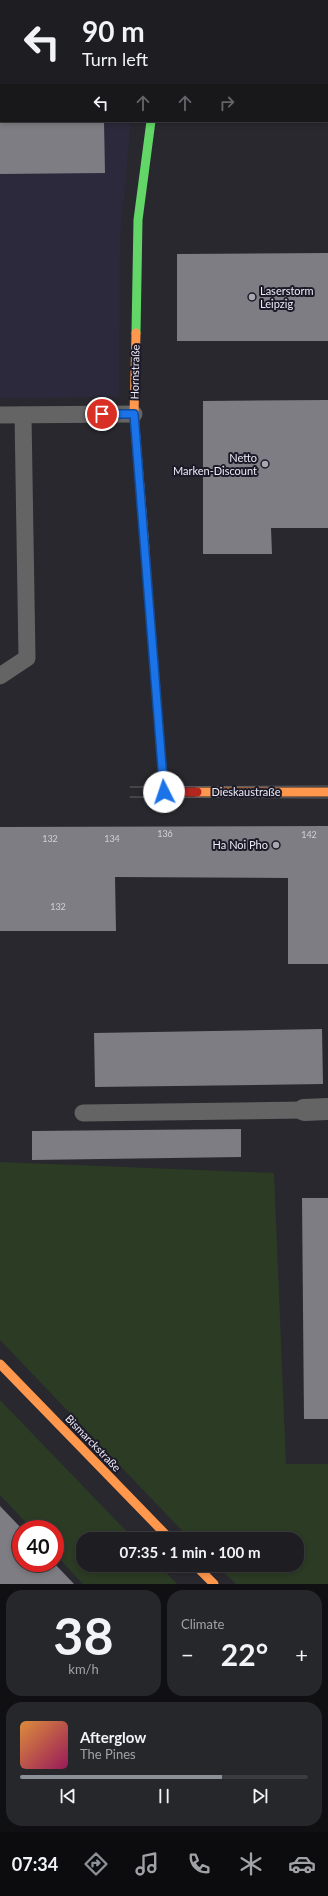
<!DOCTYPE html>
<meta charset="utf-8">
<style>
:root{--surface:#1e1e22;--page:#26272a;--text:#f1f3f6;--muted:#a1a2a5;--line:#3c3c40;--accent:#8c9099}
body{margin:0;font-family:Lato,sans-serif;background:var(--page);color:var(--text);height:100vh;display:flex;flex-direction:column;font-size:15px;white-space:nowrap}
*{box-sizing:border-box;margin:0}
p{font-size:13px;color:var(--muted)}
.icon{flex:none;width:22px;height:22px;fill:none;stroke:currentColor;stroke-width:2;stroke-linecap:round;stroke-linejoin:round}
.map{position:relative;height:1584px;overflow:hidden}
.details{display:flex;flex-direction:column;gap:6px;padding:6px;background:#101013;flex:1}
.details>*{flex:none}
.hud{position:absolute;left:0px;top:0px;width:328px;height:122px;box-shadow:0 2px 6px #0003,0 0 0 1px var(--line);background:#1e1e22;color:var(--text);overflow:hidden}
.speed{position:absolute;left:12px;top:1520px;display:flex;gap:8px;font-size:20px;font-weight:700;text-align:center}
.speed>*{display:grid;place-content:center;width:52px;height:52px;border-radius:50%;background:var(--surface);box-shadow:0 2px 6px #0003,0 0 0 1px var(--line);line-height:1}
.speed .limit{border:6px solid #d22;background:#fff;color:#111}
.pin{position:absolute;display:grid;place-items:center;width:34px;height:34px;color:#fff;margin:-17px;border:2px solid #fff;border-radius:50%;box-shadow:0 1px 4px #0007}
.me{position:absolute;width:44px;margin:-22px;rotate:356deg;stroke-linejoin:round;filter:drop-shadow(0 0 3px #0008)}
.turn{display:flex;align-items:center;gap:14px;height:84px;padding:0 16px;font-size:18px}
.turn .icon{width:52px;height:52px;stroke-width:2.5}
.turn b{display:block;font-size:28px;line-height:34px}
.lanes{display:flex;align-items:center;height:38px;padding:0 16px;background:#0003;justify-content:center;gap:20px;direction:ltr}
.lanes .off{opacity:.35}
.big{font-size:30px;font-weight:700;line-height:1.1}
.details .tile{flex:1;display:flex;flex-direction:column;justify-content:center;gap:6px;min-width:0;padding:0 14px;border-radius:16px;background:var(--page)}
.details .dial{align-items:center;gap:0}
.dial b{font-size:52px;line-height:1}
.song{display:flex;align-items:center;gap:12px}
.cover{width:48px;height:48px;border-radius:6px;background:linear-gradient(135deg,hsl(30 70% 55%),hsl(330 70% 35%))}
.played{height:4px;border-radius:2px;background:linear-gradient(90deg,var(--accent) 70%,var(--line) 70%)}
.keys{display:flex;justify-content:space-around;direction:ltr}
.heat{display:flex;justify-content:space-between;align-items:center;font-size:22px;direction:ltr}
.details .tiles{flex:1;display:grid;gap:6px;grid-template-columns:1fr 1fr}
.tile:last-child{grid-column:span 2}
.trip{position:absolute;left:76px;top:1532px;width:228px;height:40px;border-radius:16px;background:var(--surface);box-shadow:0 2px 6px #0003,0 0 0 1px var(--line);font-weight:700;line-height:40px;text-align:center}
.menu{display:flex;height:64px;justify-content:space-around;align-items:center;background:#0c0c0e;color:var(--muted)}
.menu .icon{width:28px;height:28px}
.menu .current{color:var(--accent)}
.menu b{font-size:18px;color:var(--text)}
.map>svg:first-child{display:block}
.built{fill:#2b293b}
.green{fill:#2b3b24}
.building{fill:#7d7d83}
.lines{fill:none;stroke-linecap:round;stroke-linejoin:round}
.lane{stroke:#636463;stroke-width:17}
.street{stroke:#636463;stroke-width:22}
.fast{stroke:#63d668;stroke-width:9}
.slow{stroke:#ff974d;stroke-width:9}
.jam{stroke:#b3261e;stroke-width:9}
.tram{stroke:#646465;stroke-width:1}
.route-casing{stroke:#114b97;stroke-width:10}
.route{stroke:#1a73e8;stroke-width:7}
.poi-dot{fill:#a7a7af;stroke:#1c1a28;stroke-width:1.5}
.labels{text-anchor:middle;stroke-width:4;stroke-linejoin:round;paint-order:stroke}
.number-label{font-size:9px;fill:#d0d0d8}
.poi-label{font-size:11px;fill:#ecebf5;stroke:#1c1a28;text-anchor:end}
.street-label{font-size:11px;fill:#ecebf5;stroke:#1c1a28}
</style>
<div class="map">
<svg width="328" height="1584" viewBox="0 0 328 1584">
<rect width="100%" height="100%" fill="#28282e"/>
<path class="built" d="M 0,0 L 143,0 L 1,1 L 1,121 L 131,121 L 120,239 L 119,397 L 0,398 Z"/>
<g class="green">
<path d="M 0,1162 L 274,1173 L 286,1464 L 328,1464 L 328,1584 L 236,1584 L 216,1565 L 297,1565 L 297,1539 L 190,1539 L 0,1340 Z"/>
<path d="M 0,1400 L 134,1539 L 83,1539 L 83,1565 L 159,1565 L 177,1584 L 83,1584 L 55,1554 L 55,1529 L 32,1529 L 0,1495 Z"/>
</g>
<g class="building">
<path d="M 0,121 L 104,121 L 105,173 L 0,174 Z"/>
<path d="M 328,253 L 328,341 L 177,341 L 177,254 Z"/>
<path d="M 328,400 L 328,528 L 271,528 L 272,554 L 203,554 L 203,401 Z"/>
<path d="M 328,826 L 328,964 L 288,964 L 288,878 L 115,877 L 116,931 L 0,931 L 0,827 Z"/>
<path d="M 322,1029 L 323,1084 L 95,1087 L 94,1033 Z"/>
<path d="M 241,1129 L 241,1157 L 32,1160 L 32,1131 Z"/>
<path d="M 302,1198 L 328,1198 L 328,1419 L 304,1419 Z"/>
<path d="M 0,1506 L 22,1529 L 21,1563 L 54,1563 L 74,1584 L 0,1584 Z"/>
</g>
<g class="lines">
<g class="lane">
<path d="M 0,415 L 134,414"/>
<path d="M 0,676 L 27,658 L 23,415"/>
<path d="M 83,1113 L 304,1110"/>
</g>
<g class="street">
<path d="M 168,1 L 169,0"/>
<path d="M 231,1 L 232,0"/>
<path d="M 304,1110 L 328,1109"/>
</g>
<path class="fast" d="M 136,333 L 138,220 L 151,121"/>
<g class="slow">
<path d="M 136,333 L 134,414 L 145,549"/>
<path d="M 197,792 L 328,792"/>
<path d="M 0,1364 L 170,1539"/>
<path d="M 195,1565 L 214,1584"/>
</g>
<path class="jam" d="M 145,549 L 164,792 L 197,792"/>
<g class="tram">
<path d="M 130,787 L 328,786"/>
<path d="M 130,797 L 328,798"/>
</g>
</g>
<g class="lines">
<defs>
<path id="route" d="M 102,414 L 134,414 L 164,792"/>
</defs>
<use href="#route" class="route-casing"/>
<use href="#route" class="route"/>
</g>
<g class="poi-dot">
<circle cx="252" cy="297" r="4"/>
<circle cx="265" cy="464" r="4"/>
<circle cx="276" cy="845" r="4"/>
</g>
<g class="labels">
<g class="number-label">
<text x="165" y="837">136</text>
<text x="309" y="838">142</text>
<text x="50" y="842">132</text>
<text x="112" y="842">134</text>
<text x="58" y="910">132</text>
</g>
<g class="poi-label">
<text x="260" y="295" text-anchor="start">Laserstorm<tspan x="260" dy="13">Leipzig</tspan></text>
<text x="257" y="462">Netto<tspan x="257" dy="13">Marken-Discount</tspan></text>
<text x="268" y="849">Ha Noi Pho</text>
</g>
<g class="street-label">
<text transform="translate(135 372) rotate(-89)" y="4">Hornstraße</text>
<text x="246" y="796">Dieskaustraße</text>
<text transform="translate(93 1443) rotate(46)" y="4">Bismarckstraße</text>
</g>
</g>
</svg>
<div class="speed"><div class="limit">40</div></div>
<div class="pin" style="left:102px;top:414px;background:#d93025"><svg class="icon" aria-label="arrive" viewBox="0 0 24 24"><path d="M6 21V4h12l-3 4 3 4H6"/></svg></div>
<svg class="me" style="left:164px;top:792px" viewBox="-20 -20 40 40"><circle r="19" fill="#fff"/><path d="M0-13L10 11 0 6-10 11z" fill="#1a73e8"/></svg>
<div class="trip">07:35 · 1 min · 100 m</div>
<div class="hud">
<div class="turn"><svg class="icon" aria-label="left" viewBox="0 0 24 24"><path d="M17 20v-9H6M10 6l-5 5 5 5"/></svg><div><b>90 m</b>Turn left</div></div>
<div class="lanes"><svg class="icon" aria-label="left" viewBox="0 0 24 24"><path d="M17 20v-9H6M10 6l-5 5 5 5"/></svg><svg class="icon off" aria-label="ahead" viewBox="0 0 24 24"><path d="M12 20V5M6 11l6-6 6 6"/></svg><svg class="icon off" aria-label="ahead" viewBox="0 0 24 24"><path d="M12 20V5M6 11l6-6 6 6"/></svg><svg class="icon off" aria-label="right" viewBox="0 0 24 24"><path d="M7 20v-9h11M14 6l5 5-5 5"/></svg></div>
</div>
</div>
<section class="details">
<div class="tiles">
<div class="tile dial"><b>38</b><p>km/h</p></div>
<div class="tile"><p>Climate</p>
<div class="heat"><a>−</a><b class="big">22°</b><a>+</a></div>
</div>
<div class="tile">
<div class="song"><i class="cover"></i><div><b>Afterglow</b><p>The Pines</p></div></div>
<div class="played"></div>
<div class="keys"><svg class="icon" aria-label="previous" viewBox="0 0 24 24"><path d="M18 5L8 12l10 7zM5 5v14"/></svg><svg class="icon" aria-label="pause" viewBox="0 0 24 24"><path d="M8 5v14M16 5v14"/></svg><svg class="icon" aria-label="next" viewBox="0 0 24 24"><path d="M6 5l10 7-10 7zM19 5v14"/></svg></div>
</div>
</div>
</section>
<nav class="menu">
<b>07:34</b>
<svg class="icon current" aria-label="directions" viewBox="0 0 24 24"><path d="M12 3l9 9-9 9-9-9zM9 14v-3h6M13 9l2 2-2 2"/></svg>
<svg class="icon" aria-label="music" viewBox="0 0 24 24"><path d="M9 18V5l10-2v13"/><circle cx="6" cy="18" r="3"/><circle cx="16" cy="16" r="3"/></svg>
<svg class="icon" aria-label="phone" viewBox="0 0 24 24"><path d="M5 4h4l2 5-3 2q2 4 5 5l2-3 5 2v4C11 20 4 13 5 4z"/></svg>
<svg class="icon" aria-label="climate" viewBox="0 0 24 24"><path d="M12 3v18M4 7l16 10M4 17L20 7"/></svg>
<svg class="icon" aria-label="car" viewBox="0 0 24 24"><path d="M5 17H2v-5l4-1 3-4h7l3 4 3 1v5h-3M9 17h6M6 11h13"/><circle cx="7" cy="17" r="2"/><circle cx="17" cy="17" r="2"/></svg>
</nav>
